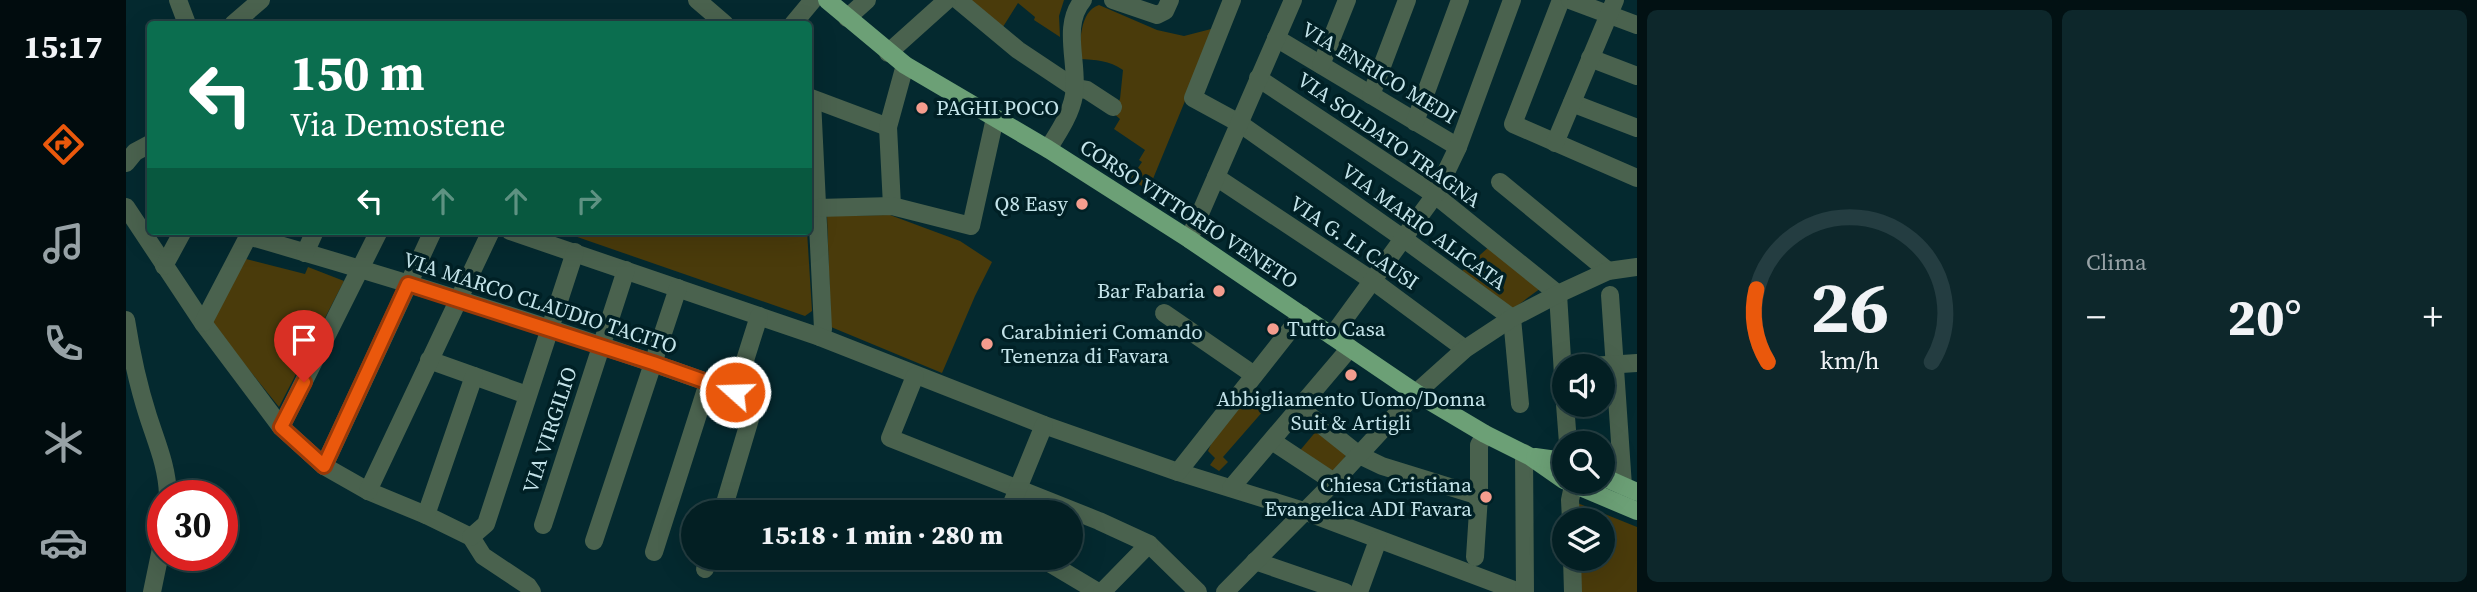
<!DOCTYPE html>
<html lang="it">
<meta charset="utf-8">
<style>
:root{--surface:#031f23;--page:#0d272b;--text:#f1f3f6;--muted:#97a2a6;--line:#243d41;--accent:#ea580c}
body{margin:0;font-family:"Source Serif 4",serif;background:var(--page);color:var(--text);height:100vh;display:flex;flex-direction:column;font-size:26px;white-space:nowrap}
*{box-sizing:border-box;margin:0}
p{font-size:23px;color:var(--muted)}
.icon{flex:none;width:38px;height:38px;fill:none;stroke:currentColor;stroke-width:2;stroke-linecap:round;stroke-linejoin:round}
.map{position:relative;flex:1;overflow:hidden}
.drawer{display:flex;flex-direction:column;gap:10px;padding:10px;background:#021113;width:840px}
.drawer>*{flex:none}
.hud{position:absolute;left:21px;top:21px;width:665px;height:214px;border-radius:7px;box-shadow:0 7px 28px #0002,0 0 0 2px var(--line);background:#0b6e4f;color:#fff;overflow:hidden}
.fabs{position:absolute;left:1426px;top:354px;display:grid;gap:14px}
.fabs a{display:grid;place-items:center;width:63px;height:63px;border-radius:50%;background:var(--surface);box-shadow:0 7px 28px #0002,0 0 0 2px var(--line);font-size:35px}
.speed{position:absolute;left:21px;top:480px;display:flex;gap:14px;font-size:35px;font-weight:700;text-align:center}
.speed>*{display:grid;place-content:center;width:91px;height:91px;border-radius:50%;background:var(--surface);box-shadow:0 7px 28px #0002,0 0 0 2px var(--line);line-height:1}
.speed .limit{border:10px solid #d22;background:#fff;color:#111}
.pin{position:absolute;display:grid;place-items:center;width:60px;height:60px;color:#fff;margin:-72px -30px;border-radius:50% 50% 50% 0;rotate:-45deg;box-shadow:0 0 7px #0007}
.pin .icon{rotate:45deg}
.me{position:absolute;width:77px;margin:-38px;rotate:290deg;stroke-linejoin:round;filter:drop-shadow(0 0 5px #0008)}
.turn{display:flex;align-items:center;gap:24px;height:147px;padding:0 28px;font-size:32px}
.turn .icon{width:91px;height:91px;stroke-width:2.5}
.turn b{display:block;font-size:49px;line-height:60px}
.lanes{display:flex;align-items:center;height:66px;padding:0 28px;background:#0003;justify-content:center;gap:35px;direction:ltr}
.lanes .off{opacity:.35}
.big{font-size:52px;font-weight:800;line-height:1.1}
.drawer .card{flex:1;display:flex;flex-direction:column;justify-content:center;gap:10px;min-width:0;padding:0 24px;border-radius:10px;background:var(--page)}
.drawer .dial{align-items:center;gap:0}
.dial svg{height:182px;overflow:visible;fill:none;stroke:var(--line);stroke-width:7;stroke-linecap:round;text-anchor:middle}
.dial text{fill:var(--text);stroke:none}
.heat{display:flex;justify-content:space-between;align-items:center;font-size:38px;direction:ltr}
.drawer .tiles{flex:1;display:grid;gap:10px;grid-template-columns:repeat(2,1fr)}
.trip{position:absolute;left:555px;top:500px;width:402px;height:70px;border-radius:35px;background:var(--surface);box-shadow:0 7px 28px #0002,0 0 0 2px var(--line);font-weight:800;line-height:70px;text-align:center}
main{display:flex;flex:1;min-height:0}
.tabs{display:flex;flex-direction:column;width:126px;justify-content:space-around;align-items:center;background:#010c0e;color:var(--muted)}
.tabs .icon{width:49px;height:49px}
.tabs .active{color:var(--accent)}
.tabs b{font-size:32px;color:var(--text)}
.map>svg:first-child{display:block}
.green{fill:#4a3b0b}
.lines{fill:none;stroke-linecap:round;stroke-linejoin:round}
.minor{stroke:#4a624e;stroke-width:18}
.major{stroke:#6ca076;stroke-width:18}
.route-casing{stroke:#983908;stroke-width:18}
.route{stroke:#ea580c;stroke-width:12}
.poi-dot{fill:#f59d8e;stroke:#002025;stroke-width:2.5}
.labels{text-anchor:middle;stroke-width:7;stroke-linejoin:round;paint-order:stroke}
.street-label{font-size:21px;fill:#c4e4ea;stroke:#002025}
.poi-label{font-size:21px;fill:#c4e4ea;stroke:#002025;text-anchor:start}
</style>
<main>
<nav class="tabs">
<b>15:17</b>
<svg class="icon active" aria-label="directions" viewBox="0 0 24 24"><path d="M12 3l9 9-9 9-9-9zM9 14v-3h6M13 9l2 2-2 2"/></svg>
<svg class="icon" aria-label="music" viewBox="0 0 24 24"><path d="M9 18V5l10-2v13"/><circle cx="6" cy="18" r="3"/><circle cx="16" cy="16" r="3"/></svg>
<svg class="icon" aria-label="phone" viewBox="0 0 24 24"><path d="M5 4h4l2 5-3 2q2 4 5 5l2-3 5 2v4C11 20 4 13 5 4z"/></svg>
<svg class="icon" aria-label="climate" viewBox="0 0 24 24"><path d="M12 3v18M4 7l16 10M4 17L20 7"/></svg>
<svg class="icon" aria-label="car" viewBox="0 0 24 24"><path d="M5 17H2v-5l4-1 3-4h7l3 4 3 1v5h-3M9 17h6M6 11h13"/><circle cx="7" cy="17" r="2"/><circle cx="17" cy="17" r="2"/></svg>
</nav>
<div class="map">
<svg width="1511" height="592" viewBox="0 0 1511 592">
<rect width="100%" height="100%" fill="#04292f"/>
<g class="green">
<path d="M 842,0 L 938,0 L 933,16 L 934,37 L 908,20 L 909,17 L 892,3 L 875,30 Z"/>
<path d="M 973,5 L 1031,30 L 1058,36 L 1089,28 L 1022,191 L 1005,178 L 1016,162 L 1013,160 L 1019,150 L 988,129 L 994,119 L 986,112 L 994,99 L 997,70 C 983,60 970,60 953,59 C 955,41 953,12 973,5 Z"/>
<path d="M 764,215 L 834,241 L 866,262 L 849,296 L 816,373 L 705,327 L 701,216 Z"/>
<path d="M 434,231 L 681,231 L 686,311 L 679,316 Z"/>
<path d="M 1364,246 L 1415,288 L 1384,311 L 1336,271 Z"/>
<path d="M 120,259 L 179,274 L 182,267 L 218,281 L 153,407 L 85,323 Z"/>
<path d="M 1119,394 L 1138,410 L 1097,457 L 1102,462 L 1093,471 L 1084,465 L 1089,458 L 1082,451 L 1089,435 Z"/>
<path d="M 1192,429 L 1221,453 L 1206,479 L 1171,454 Z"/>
<path d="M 1444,500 L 1511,527 L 1511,592 L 1447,592 L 1446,558 L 1477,558 L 1477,520 L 1445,520 Z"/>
</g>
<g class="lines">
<g class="minor">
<path d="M 52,0 L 61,24"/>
<path d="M 571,0 L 599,24"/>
<path d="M 832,0 L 892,50 L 949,88 L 961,90 L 987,107"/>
<path d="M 987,0 L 1031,15 L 1039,11 L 1044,0"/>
<path d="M 1106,0 L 1067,98 L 1113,123 L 1278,239 L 1386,318 L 1394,404"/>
<path d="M 1435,0 L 1387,124 L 1511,178"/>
<path d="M 1444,0 L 1511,25"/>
<path d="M 721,18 L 741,0"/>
<path d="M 107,24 L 135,0"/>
<path d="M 667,24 L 687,0"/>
<path d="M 1150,38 L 1332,147"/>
<path d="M 762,53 L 821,0"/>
<path d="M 1464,58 L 1511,76"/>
<path d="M 1195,65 L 1221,0"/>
<path d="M 1132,78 L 1309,195 L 1432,294"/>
<path d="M 1245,95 L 1281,0"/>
<path d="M 682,97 L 762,127"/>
<path d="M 686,100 L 697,329 L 694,337"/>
<path d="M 1446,103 L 1511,128"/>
<path d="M 1289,122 L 1334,0"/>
<path d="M 1429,143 L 1489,0"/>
<path d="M 922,149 C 932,133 945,114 948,95 C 953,64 935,26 957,0"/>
<path d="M 0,163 L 9,152 L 24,144"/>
<path d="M 1090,177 L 1247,281 L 1339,349"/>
<path d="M 1374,182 L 1482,271"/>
<path d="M 766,206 L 762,127 L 779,65"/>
<path d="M 0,207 L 77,323 L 155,427 L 198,466 L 242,491 L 300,515 L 345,537 L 357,556 L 402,586 L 406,592"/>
<path d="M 692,208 L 766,206 L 845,226 L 869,118"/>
<path d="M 384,231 L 694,337 L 918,425 L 1052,472 L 1178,511 L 1393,592"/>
<path d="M 122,236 C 286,283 449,335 609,392"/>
<path d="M 1063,239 L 1167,0"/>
<path d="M 179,253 L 189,231"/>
<path d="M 38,266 L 57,231"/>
<path d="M 1432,294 L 1438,391"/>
<path d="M 1484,295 L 1497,486"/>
<path d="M 1038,313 L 1128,375"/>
<path d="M 0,320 C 5,352 12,385 22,416 C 31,444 41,466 42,495"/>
<path d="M 77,323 L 125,231"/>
<path d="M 1206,336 L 1309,195 L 1332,147 L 1386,0"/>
<path d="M 303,360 L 401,395"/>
<path d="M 1465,366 L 1511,363"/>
<path d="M 789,376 L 764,438 L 973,521 L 1023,544 L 1072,592"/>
<path d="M 1439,404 L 1442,443"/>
<path d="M 1174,408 L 1233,455 L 1256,466 L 1353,496"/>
<path d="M 155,427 L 253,231"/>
<path d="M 1146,441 L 1208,482"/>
<path d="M 1398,453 L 1399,592"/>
<path d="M 198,466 L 307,231"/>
<path d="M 1052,472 L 1176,315"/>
<path d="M 1105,488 L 1224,348"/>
<path d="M 242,491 L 365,231"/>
<path d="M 596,513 L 627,409 L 609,392 L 633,316"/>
<path d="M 882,513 L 918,425"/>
<path d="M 300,515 L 348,376"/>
<path d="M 1445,520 L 1444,500 L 1447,486"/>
<path d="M 417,525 L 500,270"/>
<path d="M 345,537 L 360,524 L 449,252"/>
<path d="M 468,541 L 552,288"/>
<path d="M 528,552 L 582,383"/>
<path d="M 1349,557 L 1353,496 L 1353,445 L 1359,434"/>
<path d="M 915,558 L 972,592"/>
<path d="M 1446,558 L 1447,592"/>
<path d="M 1129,561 L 1219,592"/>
<path d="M 579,569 L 582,558"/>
<path d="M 26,592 L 37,539"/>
<path d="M 976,592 L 1023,544"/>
<path d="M 1099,592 L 1208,482 L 1290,393 L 1339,349 L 1386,318 L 1432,294 L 1482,271 L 1511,267"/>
<path d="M 1233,592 L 1252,540"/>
</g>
<g class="major">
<path d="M 701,0 L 779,65 L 922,149 L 1063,239 L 1290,393 L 1359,434 L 1405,457 L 1438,480"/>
<path d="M 1409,457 L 1438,461"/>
<path d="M 1477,477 L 1511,492"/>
<path d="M 1440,481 L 1511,511"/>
</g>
</g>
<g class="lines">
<defs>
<path id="route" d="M 178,382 L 155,427 L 198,466 L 282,284 L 527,363 L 609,392"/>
</defs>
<use href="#route" class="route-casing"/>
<use href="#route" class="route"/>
</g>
<g class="poi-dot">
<circle cx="796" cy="108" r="7"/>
<circle cx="956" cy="204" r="7"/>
<circle cx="1093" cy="291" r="7"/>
<circle cx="1147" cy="329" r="7"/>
<circle cx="861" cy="344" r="7"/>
<circle cx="1225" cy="375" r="7"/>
<circle cx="1360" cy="497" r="7"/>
</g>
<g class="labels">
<g class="street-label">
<text transform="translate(1253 73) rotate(31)" y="7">VIA ENRICO MEDI</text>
<text transform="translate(1263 140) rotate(35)" y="7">VIA SOLDATO TRAGNA</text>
<text transform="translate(1063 214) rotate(33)" y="7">CORSO VITTORIO VENETO</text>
<text transform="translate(1298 227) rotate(36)" y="7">VIA MARIO ALICATA</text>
<text transform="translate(1228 243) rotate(34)" y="7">VIA G. LI CAUSI</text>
<text transform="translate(414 303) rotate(18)" y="7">VIA MARCO CLAUDIO TACITO</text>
<text transform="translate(424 430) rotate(-72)" y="7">VIA VIRGILIO</text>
</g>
<g class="poi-label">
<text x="810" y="115">PAGHI POCO</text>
<text x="942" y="211" text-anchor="end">Q8 Easy</text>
<text x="1079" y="298" text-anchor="end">Bar Fabaria</text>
<text x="1161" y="336">Tutto Casa</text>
<text x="875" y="339">Carabinieri Comando<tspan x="875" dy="24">Tenenza di Favara</tspan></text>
<text x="1225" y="406" text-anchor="middle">Abbigliamento Uomo/Donna<tspan x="1225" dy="24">Suit &amp; Artigli</tspan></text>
<text x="1346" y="492" text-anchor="end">Chiesa Cristiana<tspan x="1346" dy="24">Evangelica ADI Favara</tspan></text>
</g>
</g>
</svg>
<div class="fabs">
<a><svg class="icon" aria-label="sound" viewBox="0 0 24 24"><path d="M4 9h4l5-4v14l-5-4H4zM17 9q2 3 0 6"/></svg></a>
<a><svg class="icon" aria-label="search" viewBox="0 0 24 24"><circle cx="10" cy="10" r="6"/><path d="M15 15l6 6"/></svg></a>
<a><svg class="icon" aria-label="layers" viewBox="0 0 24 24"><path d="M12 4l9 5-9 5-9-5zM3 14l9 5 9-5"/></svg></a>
</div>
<div class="speed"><div class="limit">30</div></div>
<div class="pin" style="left:178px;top:382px;background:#d93025"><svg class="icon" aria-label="arrive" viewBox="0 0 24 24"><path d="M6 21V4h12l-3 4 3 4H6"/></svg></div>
<svg class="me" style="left:609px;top:392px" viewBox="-20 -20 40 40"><circle r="17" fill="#ea580c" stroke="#fff" stroke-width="3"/><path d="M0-11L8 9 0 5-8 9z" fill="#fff"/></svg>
<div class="trip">15:18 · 1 min · 280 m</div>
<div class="hud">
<div class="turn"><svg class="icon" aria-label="left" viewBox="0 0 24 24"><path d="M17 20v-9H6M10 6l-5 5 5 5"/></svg><div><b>150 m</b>Via Demostene</div></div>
<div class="lanes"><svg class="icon" aria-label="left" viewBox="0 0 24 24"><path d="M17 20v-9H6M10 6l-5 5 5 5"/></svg><svg class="icon off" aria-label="ahead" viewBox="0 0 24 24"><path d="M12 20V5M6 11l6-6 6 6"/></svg><svg class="icon off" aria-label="ahead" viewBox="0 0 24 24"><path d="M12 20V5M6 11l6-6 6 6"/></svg><svg class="icon off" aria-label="right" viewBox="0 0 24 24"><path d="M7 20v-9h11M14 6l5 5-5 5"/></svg></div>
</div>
</div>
<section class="drawer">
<div class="tiles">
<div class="card dial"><svg viewBox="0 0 100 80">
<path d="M14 69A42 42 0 1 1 86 69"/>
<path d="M14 69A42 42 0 0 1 9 37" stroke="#ea580c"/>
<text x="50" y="56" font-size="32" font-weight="700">26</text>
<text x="50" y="72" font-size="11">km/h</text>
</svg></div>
<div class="card"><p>Clima</p>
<div class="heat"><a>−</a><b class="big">20°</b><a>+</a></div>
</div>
</div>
</section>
</main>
